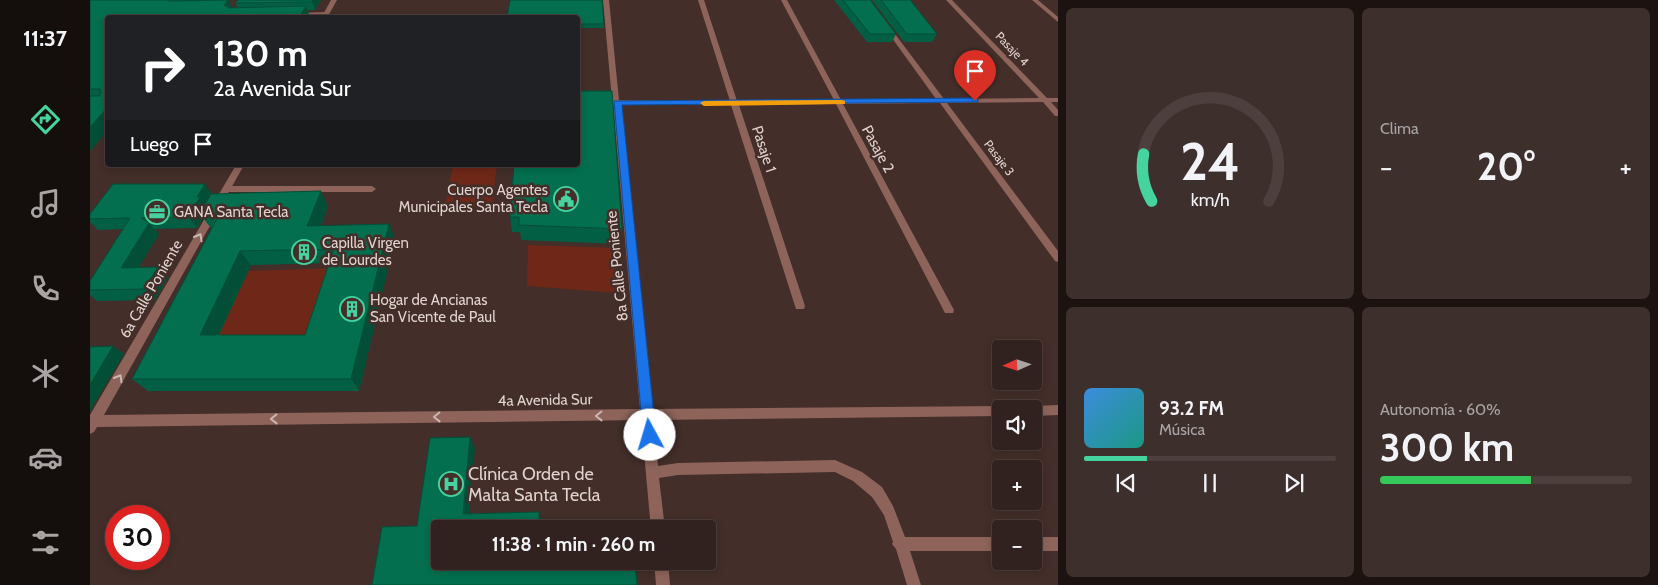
<!DOCTYPE html>
<html lang="es">
<meta charset="utf-8">
<style>
:root{--surface:#32221f;--page:#3d2f2c;--text:#f1f3f6;--muted:#a8a4a4;--line:#4d3f3d;--accent:#45d49f}
body{margin:0;font-family:Cabin,sans-serif;background:var(--page);color:var(--text);height:100vh;display:flex;flex-direction:column;font-size:19px;white-space:nowrap}
*{box-sizing:border-box;margin:0}
p{font-size:16px;color:var(--muted)}
.icon{flex:none;width:28px;height:28px;fill:none;stroke:currentColor;stroke-width:2;stroke-linecap:round;stroke-linejoin:round}
.map{position:relative;flex:1;overflow:hidden}
.drawer{display:flex;flex-direction:column;gap:8px;padding:8px;background:#1c1311;width:600px}
.drawer>*{flex:none}
.guide{position:absolute;left:15px;top:15px;width:475px;height:152px;border-radius:5px;box-shadow:0 2px 8px #0003,0 0 0 1px var(--line);background:#202124;color:#fff;overflow:hidden}
.needle{width:32px;rotate:267deg}
.fabs{position:absolute;left:902px;top:340px;display:grid;gap:10px}
.fabs a{display:grid;place-items:center;width:50px;height:50px;border-radius:5px;background:var(--surface);box-shadow:0 2px 8px #0003,0 0 0 1px var(--line);font-size:25px}
.speed{position:absolute;left:15px;top:505px;display:flex;gap:10px;font-size:25px;font-weight:700;text-align:center}
.speed>*{display:grid;place-content:center;width:65px;height:65px;border-radius:50%;background:var(--surface);box-shadow:0 2px 8px #0003,0 0 0 1px var(--line);line-height:1}
.speed .limit{border:8px solid #d22;background:#fff;color:#111}
.pin{position:absolute;display:grid;place-items:center;width:42px;height:42px;color:#fff;margin:-51px -21px;border-radius:50% 50% 50% 0;rotate:-45deg;box-shadow:0 0 5px #0007}
.pin .icon{rotate:45deg}
.me{position:absolute;width:55px;margin:-28px;rotate:354deg;stroke-linejoin:round;filter:drop-shadow(0 0 4px #0008)}
.turn{display:flex;align-items:center;gap:18px;height:105px;padding:0 25px;font-size:22px}
.turn .icon{width:65px;height:65px;stroke-width:2.5}
.turn b{display:block;font-size:35px;line-height:42px}
.then{display:flex;align-items:center;height:48px;padding:0 25px;background:#0003;gap:10px;font-size:19px}
.big{font-size:38px;font-weight:700;line-height:1.1}
.drawer .card{flex:1;display:flex;flex-direction:column;justify-content:center;gap:8px;min-width:0;padding:0 18px;border-radius:8px;background:var(--page)}
.drawer .dial{align-items:center;gap:0}
.dial svg{height:130px;overflow:visible;fill:none;stroke:var(--line);stroke-width:7;stroke-linecap:round;text-anchor:middle}
.dial text{fill:var(--text);stroke:none}
.song{display:flex;align-items:center;gap:15px}
.cover{width:60px;height:60px;border-radius:8px;background:linear-gradient(135deg,hsl(210 70% 55%),hsl(170 70% 35%))}
.played{height:5px;border-radius:2px;background:linear-gradient(90deg,var(--accent) 25%,var(--line) 25%)}
.keys{display:flex;justify-content:space-around;direction:ltr}
.heat{display:flex;justify-content:space-between;align-items:center;font-size:28px;direction:ltr}
.charge{height:8px;border-radius:4px;background:linear-gradient(90deg,#34c759 60%,var(--line) 0)}
.drawer .tiles{flex:1;display:grid;gap:8px;grid-template-columns:repeat(2,1fr)}
.trip{position:absolute;left:341px;top:520px;width:285px;height:50px;border-radius:5px;background:var(--surface);box-shadow:0 2px 8px #0003,0 0 0 1px var(--line);font-weight:700;line-height:50px;text-align:center}
main{display:flex;flex:1;min-height:0}
.dock{display:flex;flex-direction:column;width:90px;justify-content:space-around;align-items:center;background:#140e0c;color:var(--muted)}
.dock .icon{width:35px;height:35px}
.dock .selected{color:var(--accent)}
.dock b{font-size:22px;color:var(--text)}
.map>svg:first-child{display:block}
.green{fill:#6f2817}
.lines{fill:none;stroke-linecap:round;stroke-linejoin:round}
.service{fill:#8e645a;fill-rule:evenodd}
.pedestrian{fill:#8e645a;fill-rule:evenodd}
.minor{fill:#8e645a;fill-rule:evenodd}
.wall{fill:#035f43;fill-rule:evenodd}
.shaded-wall{fill:#024e37}
.building{fill:#036f4e;stroke:#024e37;fill-rule:evenodd}
.oneway{stroke:#cbb6b1}
.route{fill:#1a73e8;stroke:#114b97}
.slow{fill:#f59e0b}
.labels{text-anchor:middle;stroke-width:5;stroke-linejoin:round;paint-order:stroke}
.far-street-label{font-size:12px;fill:#dfd1ce;stroke:#432e29}
.street-label{font-size:15px;fill:#dfd1ce;stroke:#432e29}
.poi-label{font-size:15px;fill:#dfd1ce;stroke:#432e29;text-anchor:start}
.near-poi-label{font-size:18px;fill:#dfd1ce;stroke:#432e29;text-anchor:start}
</style>
<main>
<nav class="dock">
<b>11:37</b>
<svg class="icon selected" aria-label="directions" viewBox="0 0 24 24"><path d="M12 3l9 9-9 9-9-9zM9 14v-3h6M13 9l2 2-2 2"/></svg>
<svg class="icon" aria-label="music" viewBox="0 0 24 24"><path d="M9 18V5l10-2v13"/><circle cx="6" cy="18" r="3"/><circle cx="16" cy="16" r="3"/></svg>
<svg class="icon" aria-label="phone" viewBox="0 0 24 24"><path d="M5 4h4l2 5-3 2q2 4 5 5l2-3 5 2v4C11 20 4 13 5 4z"/></svg>
<svg class="icon" aria-label="climate" viewBox="0 0 24 24"><path d="M12 3v18M4 7l16 10M4 17L20 7"/></svg>
<svg class="icon" aria-label="car" viewBox="0 0 24 24"><path d="M5 17H2v-5l4-1 3-4h7l3 4 3 1v5h-3M9 17h6M6 11h13"/><circle cx="7" cy="17" r="2"/><circle cx="17" cy="17" r="2"/></svg>
<svg class="icon" aria-label="filters" viewBox="0 0 24 24"><path d="M4 7h16M4 17h16"/><circle cx="9" cy="7" r="2"/><circle cx="15" cy="17" r="2"/></svg>
</nav>
<div class="map">
<svg width="968" height="585" viewBox="0 0 968 585">
<rect width="100%" height="100%" fill="#432e29"/>
<g class="green">
<path d="M 363,165 L 407,165 L 402,207 L 355,207 Z"/>
<path d="M 438,245 L 526,248 L 529,293 L 437,286 Z"/>
<path d="M 250,268 L 224,348 L 123,347 L 158,271 Z"/>
</g>
<g class="lines">
<path class="service" d="M 235,12 L 237,13 L 237,15 L 207,17 L 204,15 L 207,13 Z"/>
<path class="pedestrian" d="M 136,186 L 282,186 L 286,189 L 282,192 L 136,192 L 132,189 Z"/>
<g class="minor">
<path d="M 241,0 L 247,0 L 237,18 L 231,18 Z"/>
<path d="M 513,0 L 519,0 L 529,100 L 640,101 L 608,0 L 614,0 L 647,101 L 744,100 L 691,0 L 697,0 L 751,100 L 846,99 L 794,27 L 797,25 L 799,26 L 854,99 L 949,98 L 856,0 L 862,0 L 957,98 L 968,98 L 968,102 L 961,102 L 968,110 L 968,116 L 965,116 L 953,102 L 857,103 L 968,251 L 968,262 L 965,261 L 850,103 L 753,104 L 864,310 L 863,313 L 855,313 L 746,104 L 649,105 L 715,306 L 714,309 L 706,309 L 705,306 L 641,105 L 530,104 L 562,409 L 911,406 L 916,409 L 911,409 L 911,416 L 563,420 L 568,466 L 588,463 L 745,460 L 772,472 L 792,487 L 803,506 L 815,537 L 911,537 L 911,551 L 820,551 L 831,585 L 817,585 L 806,549 L 802,544 L 803,542 L 794,515 L 782,497 L 763,481 L 745,472 L 588,475 L 569,478 L 575,529 L 561,529 L 551,420 L 7,427 L 4,432 L 0,434 L 0,415 L 146,165 L 154,165 L 14,415 L 550,409 L 523,104 L 518,102 L 522,100 Z"/>
<path d="M 942,0 L 948,0 L 968,17 L 968,22 Z"/>
<path d="M 968,405 L 968,415 L 944,416 L 944,409 L 939,409 L 944,406 Z"/>
<rect x="944" y="537" width="24" height="14"/>
<path d="M 564,561 L 578,561 L 580,585 L 566,585 Z"/>
</g>
</g>
<g class="wall">
<path d="M 0,0 L 138,0 L 142,8 L 148,8 L 145,3 L 148,0 L 231,0 L 225,10 L 218,10 L 220,18 L 18,18 L 18,130 L 0,151 Z"/>
<path d="M 744,0 L 780,0 L 806,34 L 802,42 L 777,42 Z"/>
<path d="M 782,0 L 820,0 L 847,34 L 842,42 L 814,42 Z"/>
<path d="M 488,18 L 514,24 L 514,28 L 488,28 Z"/>
<path d="M 424,165 L 532,229 L 530,244 L 431,240 L 430,232 L 422,232 L 420,217 Z"/>
<path d="M 122,194 L 238,206 L 231,226 L 299,224 L 305,239 L 269,391 L 58,391 L 42,379 L 123,228 L 121,228 L 113,218 L 107,228 L 65,229 L 69,234 L 49,267 L 78,277 L 65,300 L 7,301 L 0,295 L 0,281 L 33,229 L 8,230 L 0,222 L 0,214 ZM 239,263 L 215,335 L 129,335 L 161,265 Z"/>
</g>
<g class="shaded-wall">
<path d="M 138,0 L 144,11 L 134,5 Z"/>
<path d="M 223,0 L 231,0 L 225,10 L 222,2 Z"/>
<path d="M 216,6 L 220,18 L 209,18 Z"/>
<path d="M 18,107 L 18,130 L 0,151 L 0,127 Z"/>
<path d="M 115,184 L 123,195 L 110,213 L 113,218 L 107,228 L 98,217 L 107,197 Z"/>
<path d="M 231,191 L 238,206 L 225,240 L 217,226 Z"/>
<path d="M 59,223 L 69,234 L 42,278 L 31,268 Z"/>
<path d="M 299,224 L 305,239 L 269,391 L 261,379 Z"/>
<path d="M 150,251 L 161,265 L 123,347 L 110,335 Z"/>
<path d="M 68,267 L 78,277 L 65,300 L 54,289 Z"/>
<path d="M 23,346 L 34,354 L 0,411 L 0,385 Z"/>
<path d="M 380,437 L 385,448 L 378,522 L 373,514 Z"/>
<path d="M 449,512 L 451,520 L 450,529 L 449,529 Z"/>
</g>
<g class="building">
<path d="M 0,0 L 79,0 L 78,1 L 138,0 L 134,5 L 138,8 L 216,6 L 209,18 L 18,18 L 18,107 L 0,127 L 0,96 L 9,96 L 11,94 L 10,89 L 0,89 Z"/>
<path d="M 148,0 L 223,0 L 222,2 L 145,3 Z"/>
<path d="M 420,0 L 512,0 L 514,24 L 488,24 L 488,18 L 417,18 Z"/>
<path d="M 753,0 L 780,0 L 806,34 L 780,34 Z"/>
<path d="M 791,0 L 820,0 L 847,34 L 817,34 Z"/>
<path d="M 488,91 L 522,91 L 532,229 L 429,225 L 429,217 L 420,217 L 424,165 L 488,165 L 488,90 Z"/>
<path d="M 23,184 L 115,184 L 107,197 L 110,197 L 98,217 L 51,218 L 59,223 L 31,268 L 68,267 L 54,289 L 0,290 L 0,281 L 40,218 L 0,219 L 0,214 Z"/>
<path d="M 231,191 L 217,226 L 299,224 L 261,379 L 42,379 L 130,213 L 110,213 L 121,194 ZM 244,249 L 215,335 L 110,335 L 150,251 Z"/>
<path d="M 23,346 L 0,385 L 0,347 Z"/>
<path d="M 380,437 L 373,514 L 449,512 L 449,529 L 350,529 L 350,561 L 545,561 L 547,585 L 282,585 L 292,527 L 327,526 L 340,438 Z"/>
</g>
<defs><path id="oneway-chevron" d="M-2-3.5L2.5 0L-2 3.5" fill="none" stroke-width="1.6" stroke-linecap="round" stroke-linejoin="round" transform="scale(1.25)"/></defs>
<g class="oneway">
<use href="#oneway-chevron" transform="translate(109 237) rotate(-60)"/>
<use href="#oneway-chevron" transform="translate(29 378) rotate(-60)"/>
<use href="#oneway-chevron" transform="translate(509 416) rotate(179)"/>
<use href="#oneway-chevron" transform="translate(347 417) rotate(179)"/>
<use href="#oneway-chevron" transform="translate(184 419) rotate(179)"/>
</g>
<path class="route" d="M 885,98 L 888,99 L 888,102 L 532,105 L 566,435 L 564,439 L 560,441 L 555,439 L 553,435 L 524,101 Z"/>
<path class="slow" d="M 752,100 L 755,101 L 755,104 L 614,106 L 610,103 L 614,101 Z"/>
<defs>
<symbol id="civic-ring" viewBox="-11 -11 22 22"><circle r="9.5" fill="#432e29" stroke="#45d49f" stroke-width="1.5"/><path d="M-.6-6.5H3V-4.5H.6V-3L4-1V1h2V6H-6V1h2V-1L-.6-3ZM-1.2 2.5V6h2.4V2.5Z" fill="#45d49f"/></symbol>
<symbol id="office-ring" viewBox="-11 -11 22 22"><circle r="9.5" fill="#432e29" stroke="#45d49f" stroke-width="1.5"/><path d="M-6-3h4V-5.5h4V-3h4V5H-6ZM-1-4.5V-3h2v-1.5ZM-6 0V1H6V0Z" fill="#45d49f"/></symbol>
<symbol id="building-ring" viewBox="-11 -11 22 22"><circle r="9.5" fill="#432e29" stroke="#45d49f" stroke-width="1.5"/><path d="M-4-6H4V6H1V3H-1V6H-4ZM-2.5-4.3h1.7v1.8h-1.7ZM.8-4.3h1.7v1.8H.8ZM-2.5-1h1.7V.8h-1.7ZM.8-1h1.7V.8H.8Z" fill="#45d49f"/></symbol>
<symbol id="hospital-ring" viewBox="-11 -11 22 22"><circle r="9.5" fill="#432e29" stroke="#45d49f" stroke-width="1.5"/><path d="M-5-5h3v3.5h4V-5h3V5h-3V1.5h-4V5h-3Z" fill="#45d49f"/></symbol>
</defs>
<g fill-rule="evenodd">
<use href="#civic-ring" x="462" y="185" width="28" height="28"/>
<use href="#office-ring" x="53" y="198" width="28" height="28"/>
<use href="#building-ring" x="200" y="238" width="28" height="28"/>
<use href="#building-ring" x="248" y="295" width="28" height="28"/>
<use href="#hospital-ring" x="347" y="470" width="28" height="28"/>
</g>
<g class="labels">
<g class="far-street-label">
<text transform="translate(922 49) rotate(46)" y="4">Pasaje 4</text>
<text transform="translate(909 158) rotate(53)" y="4">Pasaje 3</text>
</g>
<g class="street-label">
<text transform="translate(674 149) rotate(72)" y="5">Pasaje 1</text>
<text transform="translate(788 149) rotate(62)" y="5">Pasaje 2</text>
<text transform="translate(527 266) rotate(-96)" y="5">8a Calle Poniente</text>
<text transform="translate(61 289) rotate(-60)" y="5">6a Calle Poniente</text>
<text transform="translate(455 400) rotate(-1)" y="5">4a Avenida Sur</text>
</g>
<g class="poi-label">
<text x="458" y="195" text-anchor="end">Cuerpo Agentes<tspan x="458" dy="17">Municipales Santa Tecla</tspan></text>
<text x="84" y="217">GANA Santa Tecla</text>
<text x="232" y="248">Capilla Virgen<tspan x="232" dy="17">de Lourdes</tspan></text>
<text x="280" y="305">Hogar de Ancianas<tspan x="280" dy="17">San Vicente de Paul</tspan></text>
</g>
<g class="near-poi-label">
<text x="378" y="480">Clínica Orden de<tspan x="378" dy="21">Malta Santa Tecla</tspan></text>
</g>
</g>
</svg>
<div class="fabs">
<a><svg class="needle" viewBox="-14 -14 28 28"><path d="M0-13l5 13h-10z" fill="#e53935"/><path d="M0 13l5-13h-10z" fill="#a8a4a4"/></svg></a>
<a><svg class="icon" aria-label="sound" viewBox="0 0 24 24"><path d="M4 9h4l5-4v14l-5-4H4zM17 9q2 3 0 6"/></svg></a>
<a>+</a>
<a>−</a>
</div>
<div class="speed"><div class="limit">30</div></div>
<div class="pin" style="left:885px;top:101px;background:#d93025"><svg class="icon" aria-label="arrive" viewBox="0 0 24 24"><path d="M6 21V4h12l-3 4 3 4H6"/></svg></div>
<svg class="me" style="left:560px;top:435px" viewBox="-20 -20 40 40"><circle r="19" fill="#fff"/><path d="M0-13L10 11 0 6-10 11z" fill="#1a73e8"/></svg>
<div class="trip">11:38 · 1 min · 260 m</div>
<div class="guide">
<div class="turn"><svg class="icon" aria-label="right" viewBox="0 0 24 24"><path d="M7 20v-9h11M14 6l5 5-5 5"/></svg><div><b>130 m</b>2a Avenida Sur</div></div>
<div class="then">Luego<svg class="icon" aria-label="arrive" viewBox="0 0 24 24"><path d="M6 21V4h12l-3 4 3 4H6"/></svg></div>
</div>
</div>
<section class="drawer">
<div class="tiles">
<div class="card dial"><svg viewBox="0 0 100 80">
<path d="M14 69A42 42 0 1 1 86 69"/>
<path d="M14 69A42 42 0 0 1 9 40" stroke="#45d49f"/>
<text x="50" y="56" font-size="32" font-weight="700">24</text>
<text x="50" y="72" font-size="11">km/h</text>
</svg></div>
<div class="card"><p>Clima</p>
<div class="heat"><a>−</a><b class="big">20°</b><a>+</a></div>
</div>
<div class="card">
<div class="song"><i class="cover"></i><div><b>93.2 FM</b><p>Música</p></div></div>
<div class="played"></div>
<div class="keys"><svg class="icon" aria-label="previous" viewBox="0 0 24 24"><path d="M18 5L8 12l10 7zM5 5v14"/></svg><svg class="icon" aria-label="pause" viewBox="0 0 24 24"><path d="M8 5v14M16 5v14"/></svg><svg class="icon" aria-label="next" viewBox="0 0 24 24"><path d="M6 5l10 7-10 7zM19 5v14"/></svg></div>
</div>
<div class="card"><p>Autonomía · 60%</p><b class="big">300 km</b><div class="charge"></div></div>
</div>
</section>
</main>
